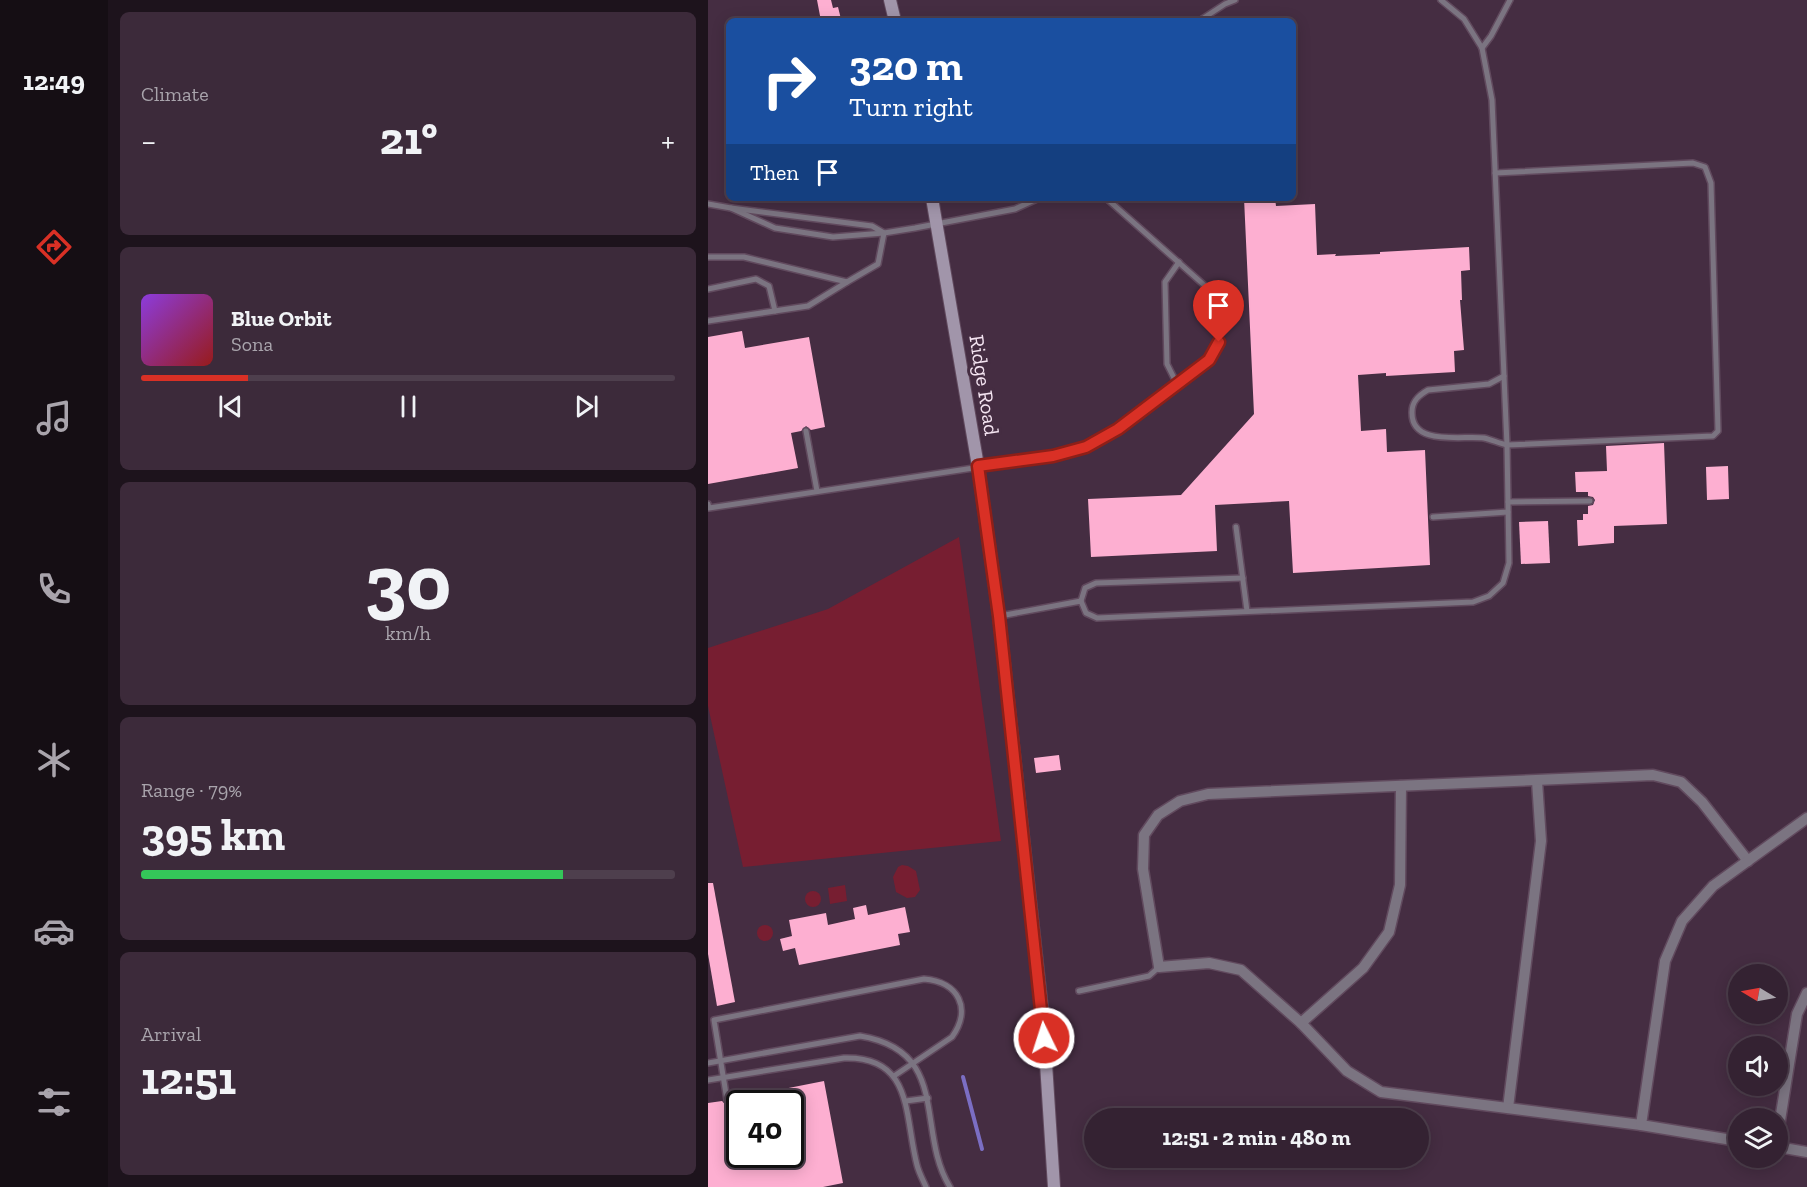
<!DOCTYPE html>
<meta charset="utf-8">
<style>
:root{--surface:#342232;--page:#3c2a3a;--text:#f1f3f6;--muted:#a9a4ac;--line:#4e3f4d;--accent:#d93025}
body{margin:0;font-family:"Zilla Slab",serif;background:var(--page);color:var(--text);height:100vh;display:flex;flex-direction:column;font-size:22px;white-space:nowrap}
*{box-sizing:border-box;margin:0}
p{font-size:20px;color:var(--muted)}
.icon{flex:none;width:33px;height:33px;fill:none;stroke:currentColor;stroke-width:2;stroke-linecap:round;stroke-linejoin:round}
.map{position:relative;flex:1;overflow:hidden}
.panel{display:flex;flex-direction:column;gap:12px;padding:12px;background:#1d131c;width:600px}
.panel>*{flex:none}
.banner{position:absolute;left:18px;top:18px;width:570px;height:183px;border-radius:9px;box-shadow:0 3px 15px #0003,0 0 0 2px var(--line);background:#1a4fa0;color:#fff;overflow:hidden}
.needle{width:39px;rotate:280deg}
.buttons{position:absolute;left:1020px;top:964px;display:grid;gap:12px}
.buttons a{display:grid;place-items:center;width:60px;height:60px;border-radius:50%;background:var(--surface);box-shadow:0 3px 15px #0003,0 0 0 2px var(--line);font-size:30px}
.speed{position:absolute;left:18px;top:1090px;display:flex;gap:12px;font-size:30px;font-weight:700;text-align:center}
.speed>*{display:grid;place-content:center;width:78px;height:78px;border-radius:50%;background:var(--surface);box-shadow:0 3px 15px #0003,0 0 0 2px var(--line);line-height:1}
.speed .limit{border:3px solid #111;border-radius:9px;background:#fff;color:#111}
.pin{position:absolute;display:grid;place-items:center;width:51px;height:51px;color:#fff;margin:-62px -26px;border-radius:50% 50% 50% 0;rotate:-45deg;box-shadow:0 0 6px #0007}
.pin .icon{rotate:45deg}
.me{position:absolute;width:66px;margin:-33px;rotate:356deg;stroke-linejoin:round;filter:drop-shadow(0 0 4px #0008)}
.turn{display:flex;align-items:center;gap:21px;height:126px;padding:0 24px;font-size:27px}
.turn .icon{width:78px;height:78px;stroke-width:2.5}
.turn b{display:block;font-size:42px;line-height:51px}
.then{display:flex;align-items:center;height:57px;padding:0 24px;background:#0003;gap:12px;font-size:22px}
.big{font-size:45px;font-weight:700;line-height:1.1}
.panel .widget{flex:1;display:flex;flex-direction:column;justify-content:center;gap:9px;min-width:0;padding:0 21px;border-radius:9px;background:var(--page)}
.panel .dial{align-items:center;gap:0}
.dial b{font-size:78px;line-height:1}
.song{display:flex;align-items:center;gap:18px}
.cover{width:72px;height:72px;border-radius:9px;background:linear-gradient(135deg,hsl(270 70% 55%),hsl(0 70% 35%))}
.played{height:6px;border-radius:3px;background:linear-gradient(90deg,var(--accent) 20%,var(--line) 20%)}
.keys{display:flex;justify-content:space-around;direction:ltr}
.heat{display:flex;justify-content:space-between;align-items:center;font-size:33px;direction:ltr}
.charge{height:9px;border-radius:4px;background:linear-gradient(90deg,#34c759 79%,var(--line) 0)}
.trip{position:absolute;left:376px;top:1108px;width:345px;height:60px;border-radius:30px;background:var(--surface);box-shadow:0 3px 15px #0003,0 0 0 2px var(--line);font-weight:700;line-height:60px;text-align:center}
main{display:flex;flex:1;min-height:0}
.tabs{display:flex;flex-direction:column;width:108px;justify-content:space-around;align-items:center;background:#150e14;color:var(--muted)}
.tabs .icon{width:42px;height:42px}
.tabs .active{color:var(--accent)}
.tabs b{font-size:27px;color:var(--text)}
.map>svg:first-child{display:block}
.green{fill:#771e31}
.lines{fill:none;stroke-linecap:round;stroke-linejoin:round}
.stream{stroke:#7b6ec3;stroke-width:4}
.building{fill:#fdafd1;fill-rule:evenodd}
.lane-casing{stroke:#614a5e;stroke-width:8}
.street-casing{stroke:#614a5e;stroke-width:13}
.secondary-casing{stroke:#614a5e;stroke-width:14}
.lane{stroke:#7b7481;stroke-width:5}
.street{stroke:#7b7481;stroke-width:10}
.secondary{stroke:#a195aa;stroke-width:12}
.route-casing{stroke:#8d1f18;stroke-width:15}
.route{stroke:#d93025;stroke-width:10}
.labels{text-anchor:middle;stroke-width:6;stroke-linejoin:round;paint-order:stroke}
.street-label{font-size:21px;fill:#f4e4f1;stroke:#452d42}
</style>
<main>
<nav class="tabs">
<b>12:49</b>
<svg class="icon active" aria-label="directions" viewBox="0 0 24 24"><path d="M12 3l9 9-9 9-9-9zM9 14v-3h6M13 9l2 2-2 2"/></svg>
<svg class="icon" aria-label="music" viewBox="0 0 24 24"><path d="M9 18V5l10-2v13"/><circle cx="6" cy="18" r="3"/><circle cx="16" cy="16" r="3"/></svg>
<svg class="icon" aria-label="phone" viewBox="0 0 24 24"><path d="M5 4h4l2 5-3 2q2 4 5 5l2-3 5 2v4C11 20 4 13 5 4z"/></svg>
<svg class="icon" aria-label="climate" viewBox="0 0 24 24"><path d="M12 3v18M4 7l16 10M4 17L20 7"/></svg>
<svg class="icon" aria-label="car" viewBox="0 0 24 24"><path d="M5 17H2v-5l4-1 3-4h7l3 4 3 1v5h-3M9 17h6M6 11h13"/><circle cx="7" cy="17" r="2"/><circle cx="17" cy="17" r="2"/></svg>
<svg class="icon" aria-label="filters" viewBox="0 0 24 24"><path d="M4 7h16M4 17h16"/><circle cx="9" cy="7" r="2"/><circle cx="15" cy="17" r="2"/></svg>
</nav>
<section class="panel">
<div class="widget"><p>Climate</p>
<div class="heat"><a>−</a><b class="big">21°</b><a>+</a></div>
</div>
<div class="widget">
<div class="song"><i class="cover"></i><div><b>Blue Orbit</b><p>Sona</p></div></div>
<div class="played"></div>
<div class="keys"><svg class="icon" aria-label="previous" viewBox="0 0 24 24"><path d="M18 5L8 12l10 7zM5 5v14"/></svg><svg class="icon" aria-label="pause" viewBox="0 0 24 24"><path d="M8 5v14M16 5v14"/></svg><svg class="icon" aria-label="next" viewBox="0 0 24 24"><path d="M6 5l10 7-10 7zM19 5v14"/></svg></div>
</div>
<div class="widget dial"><b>30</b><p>km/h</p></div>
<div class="widget"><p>Range · 79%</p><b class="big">395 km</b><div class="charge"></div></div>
<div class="widget"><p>Arrival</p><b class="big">12:51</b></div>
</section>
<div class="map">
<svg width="1099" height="1187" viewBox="0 0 1099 1187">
<rect width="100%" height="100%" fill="#452d42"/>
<g class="green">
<path d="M 251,537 L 293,841 L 35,867 L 0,706 L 0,648 L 120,609 Z"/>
<path d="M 194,865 L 200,866 L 208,871 L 212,890 L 207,897 L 199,898 L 188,892 L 185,877 L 190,867 Z"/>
<path d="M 137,885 L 139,901 L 122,904 L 120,888 Z"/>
<circle cx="105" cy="899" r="8"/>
<circle cx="57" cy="933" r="8"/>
</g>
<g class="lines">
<path class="stream" d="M 255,1077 L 274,1149"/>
</g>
<g class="building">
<path d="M 109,0 L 123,0 L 125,8 L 130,7 L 133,19 L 113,21 Z"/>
<path d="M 536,198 L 567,198 L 568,206 L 607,204 L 609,255 L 628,254 L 627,256 L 672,254 L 672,252 L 761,247 L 762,270 L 753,271 L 754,300 L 752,300 L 756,350 L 746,351 L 747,372 L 678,376 L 678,373 L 650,375 L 653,431 L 678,429 L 679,452 L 717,450 L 722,565 L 585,573 L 581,501 L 507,505 L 509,551 L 383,557 L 380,499 L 473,495 L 546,414 Z"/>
<path d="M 34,331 L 37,348 L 101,337 L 117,427 L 103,430 L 98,426 L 93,431 L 83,433 L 90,468 L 0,484 L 0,337 Z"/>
<path d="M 956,443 L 959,524 L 906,526 L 906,543 L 870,546 L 869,520 L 875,520 L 875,514 L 880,514 L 880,506 L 885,505 L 887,500 L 885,497 L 880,496 L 880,492 L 868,492 L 867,472 L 899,471 L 898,446 Z"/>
<path d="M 1020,466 L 1021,499 L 999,500 L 998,467 Z"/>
<path d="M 840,521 L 842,563 L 813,564 L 811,522 Z"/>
<path d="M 351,755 L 353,770 L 328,773 L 326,758 Z"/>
<path d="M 0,883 L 5,883 L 27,1002 L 9,1006 L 0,954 Z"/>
<path d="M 158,905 L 160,915 L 197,907 L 202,932 L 190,934 L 192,945 L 91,965 L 87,948 L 75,951 L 72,939 L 84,936 L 81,920 L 118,913 L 120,925 L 147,919 L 145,908 Z"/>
<path d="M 116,1081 L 135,1183 L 115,1187 L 0,1187 L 0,1103 L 14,1101 L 17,1104 L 20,1105 L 24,1099 ZM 32,1104 L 82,1104 L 82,1155 L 32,1155 Z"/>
</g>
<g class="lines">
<defs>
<g id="lane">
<path d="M 491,21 L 517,4 L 527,0"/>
<path d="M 774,48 L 783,36 L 802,0"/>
<path d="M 787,173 L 985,163 L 997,167 L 1003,183 L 1010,431 L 1005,436 L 799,445 C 791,443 784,440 776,438 C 755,435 703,447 704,412 C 704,401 711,395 720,390 L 781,384 L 796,376"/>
<path d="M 0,204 L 23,208 L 67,228 L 125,237 L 176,233 L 207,228 L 307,209 L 331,198"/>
<path d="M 0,257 L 36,257 L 139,282 L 170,264 L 176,233 L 164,226 L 23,208"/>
<path d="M 0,289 L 48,279 L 61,286 L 67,311"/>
<path d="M 0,321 L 100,306 L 139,282"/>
<path d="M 469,384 L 459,364 L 457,282 L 471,262"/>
<path d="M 98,431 L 109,491"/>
<path d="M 800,502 L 882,501"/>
<path d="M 0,504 L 1,508 L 345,456 L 378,447 L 410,429 L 501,360 L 511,343 L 512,308 L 504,292 L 398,198"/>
<path d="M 725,517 L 800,512"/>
<path d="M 528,527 L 539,611"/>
<path d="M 373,601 L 377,588 L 388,583 L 535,578"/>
<path d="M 292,616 L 373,601 L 378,613 L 389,618 L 765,602 L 781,596 L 795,583 L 801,563 L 799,445 L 784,100 L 774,48 L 756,19 L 733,0"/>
<path d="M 371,991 L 441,976 L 451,967"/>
<path d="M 0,1063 L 152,1036 C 244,1051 207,1131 242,1187"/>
<path d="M 0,1080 L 136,1058 C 206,1056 196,1116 209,1165 C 211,1173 215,1180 218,1187"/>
<path d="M 19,1100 L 6,1020 L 216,979 C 251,982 264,1009 244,1037 L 186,1076"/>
<path d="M 198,1101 L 220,1098"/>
</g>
<g id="street">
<path d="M 593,1023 L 655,968 L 681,932 L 692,885 L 693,786"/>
<path d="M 800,1108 L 833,841 L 829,781"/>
<path d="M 933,1125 L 673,1092 L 639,1071 L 593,1023 L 533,970 L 501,963 L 451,967 L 435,869 L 436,835 L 450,815 L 472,801 L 500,794 L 945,775 L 973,782 L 994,802 L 1040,861"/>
<path d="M 1070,1133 L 1089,1014 L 1099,993"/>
<path d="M 1030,1141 L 933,1125 L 957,961 L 974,921 L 1005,886 L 1099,818"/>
<path d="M 1070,1147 L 1099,1152"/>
</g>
<g id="secondary">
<path d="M 182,0 L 187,21"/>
<path d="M 224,198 L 270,466 L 291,616 L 335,1017 L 346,1187"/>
</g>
</defs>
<use href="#lane" class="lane-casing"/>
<use href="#street" class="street-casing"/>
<use href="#secondary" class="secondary-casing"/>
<use href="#lane" class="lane"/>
<use href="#street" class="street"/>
<use href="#secondary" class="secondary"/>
</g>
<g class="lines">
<defs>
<path id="route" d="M 336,1038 L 291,616 L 270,466 L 345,456 L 378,447 L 410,429 L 501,360 L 511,342"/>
</defs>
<use href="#route" class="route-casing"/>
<use href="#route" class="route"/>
</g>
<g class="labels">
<g class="street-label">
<text transform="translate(276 385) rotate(81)" y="7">Ridge Road</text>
</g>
</g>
</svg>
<div class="buttons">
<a><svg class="needle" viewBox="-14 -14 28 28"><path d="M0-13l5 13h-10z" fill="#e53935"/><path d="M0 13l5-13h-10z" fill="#a9a4ac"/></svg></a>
<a><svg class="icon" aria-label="sound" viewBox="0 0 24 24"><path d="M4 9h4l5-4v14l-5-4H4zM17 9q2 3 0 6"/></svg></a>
<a><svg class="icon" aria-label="layers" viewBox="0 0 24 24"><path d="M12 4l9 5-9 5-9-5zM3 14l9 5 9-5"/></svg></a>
</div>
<div class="speed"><div class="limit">40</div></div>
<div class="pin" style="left:511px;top:342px;background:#d93025"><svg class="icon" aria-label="arrive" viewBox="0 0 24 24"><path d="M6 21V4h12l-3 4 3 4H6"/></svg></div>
<svg class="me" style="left:336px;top:1038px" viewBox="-20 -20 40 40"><circle r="17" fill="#d93025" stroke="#fff" stroke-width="3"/><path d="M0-11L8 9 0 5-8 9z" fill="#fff"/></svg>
<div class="trip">12:51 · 2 min · 480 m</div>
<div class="banner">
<div class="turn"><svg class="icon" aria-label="right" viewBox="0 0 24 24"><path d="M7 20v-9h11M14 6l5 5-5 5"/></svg><div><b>320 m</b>Turn right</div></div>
<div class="then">Then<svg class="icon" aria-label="arrive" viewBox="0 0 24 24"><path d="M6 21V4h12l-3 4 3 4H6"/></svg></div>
</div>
</div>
</main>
